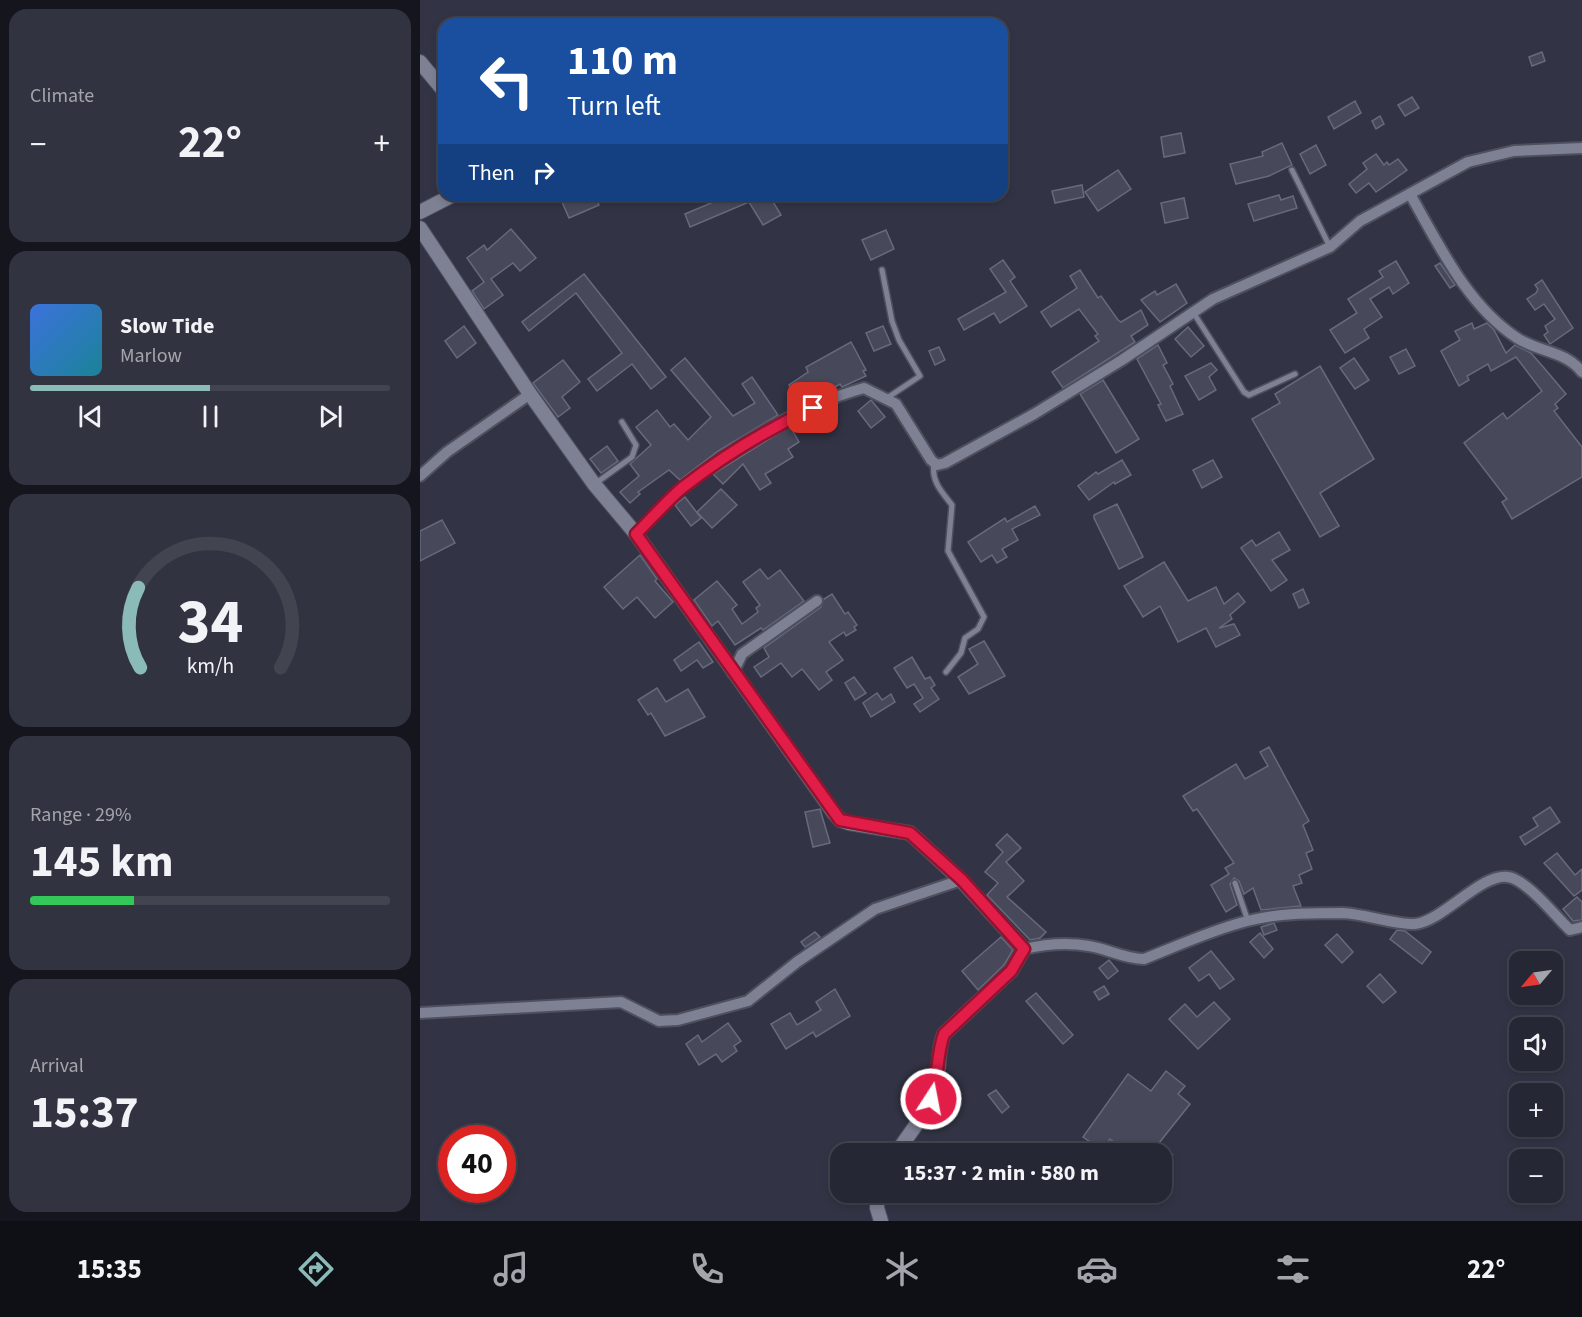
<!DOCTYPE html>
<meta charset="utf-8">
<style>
:root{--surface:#262734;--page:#323340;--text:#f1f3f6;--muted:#a4a5ac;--line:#42444f;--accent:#8bbbb9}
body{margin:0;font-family:"Source Sans 3",sans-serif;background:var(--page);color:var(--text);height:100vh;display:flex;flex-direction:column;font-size:22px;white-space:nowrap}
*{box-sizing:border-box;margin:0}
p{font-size:20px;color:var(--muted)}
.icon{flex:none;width:33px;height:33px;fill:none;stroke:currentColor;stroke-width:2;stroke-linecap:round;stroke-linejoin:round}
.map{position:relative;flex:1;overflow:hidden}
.details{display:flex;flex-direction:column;gap:9px;padding:9px;background:#15151d;width:420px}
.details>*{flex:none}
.guide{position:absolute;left:18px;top:18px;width:570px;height:183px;border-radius:18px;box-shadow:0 3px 9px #0003,0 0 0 2px var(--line);background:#1a4fa0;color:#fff;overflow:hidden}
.needle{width:39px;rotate:241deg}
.buttons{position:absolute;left:1089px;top:951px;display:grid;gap:12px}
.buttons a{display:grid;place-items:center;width:54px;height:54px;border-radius:12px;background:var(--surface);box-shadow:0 3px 9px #0003,0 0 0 2px var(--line);font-size:30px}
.speed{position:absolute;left:18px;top:1125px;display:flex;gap:12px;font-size:30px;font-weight:700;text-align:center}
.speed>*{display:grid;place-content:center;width:78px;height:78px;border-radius:50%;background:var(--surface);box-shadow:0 3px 9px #0003,0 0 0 2px var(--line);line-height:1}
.speed .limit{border:9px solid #d22;background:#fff;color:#111}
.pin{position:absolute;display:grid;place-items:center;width:51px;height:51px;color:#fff;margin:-26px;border-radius:12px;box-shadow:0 3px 9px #0006}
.me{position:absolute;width:66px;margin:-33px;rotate:11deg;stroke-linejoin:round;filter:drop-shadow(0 0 4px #0008)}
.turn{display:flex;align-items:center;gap:21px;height:126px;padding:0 30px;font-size:27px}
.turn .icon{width:78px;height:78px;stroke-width:2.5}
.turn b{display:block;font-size:42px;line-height:51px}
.then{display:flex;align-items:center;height:57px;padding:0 30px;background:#0003;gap:12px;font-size:22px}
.big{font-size:45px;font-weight:700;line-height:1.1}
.details .widget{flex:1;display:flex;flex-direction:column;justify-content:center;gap:9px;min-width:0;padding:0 21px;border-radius:18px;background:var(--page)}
.details .dial{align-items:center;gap:0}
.dial svg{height:156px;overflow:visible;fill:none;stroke:var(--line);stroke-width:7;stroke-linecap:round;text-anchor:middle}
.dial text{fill:var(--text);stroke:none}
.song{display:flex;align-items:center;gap:18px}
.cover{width:72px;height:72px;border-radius:9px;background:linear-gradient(135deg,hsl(220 70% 55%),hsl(190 70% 35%))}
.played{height:6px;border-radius:3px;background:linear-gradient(90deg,var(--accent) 50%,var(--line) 50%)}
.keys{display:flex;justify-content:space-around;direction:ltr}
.heat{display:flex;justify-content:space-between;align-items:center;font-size:33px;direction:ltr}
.charge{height:9px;border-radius:4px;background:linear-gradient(90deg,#34c759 29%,var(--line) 0)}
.trip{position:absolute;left:410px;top:1143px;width:342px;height:60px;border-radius:18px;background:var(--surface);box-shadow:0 3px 9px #0003,0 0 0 2px var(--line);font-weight:700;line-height:60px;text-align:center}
.dock{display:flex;height:96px;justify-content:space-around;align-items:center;background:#0f1015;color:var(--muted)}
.dock .icon{width:42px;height:42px}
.dock .current{color:var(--accent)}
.dock b{font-size:27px;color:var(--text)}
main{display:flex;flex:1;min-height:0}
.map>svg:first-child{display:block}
.building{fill:#47495b;stroke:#67697d;stroke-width:1.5}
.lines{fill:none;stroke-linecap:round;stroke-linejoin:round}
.service-casing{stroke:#4f505e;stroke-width:8}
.minor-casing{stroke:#4f505e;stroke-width:14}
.tertiary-casing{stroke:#4f505e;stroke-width:16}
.service{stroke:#7e8194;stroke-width:5}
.minor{stroke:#7e8194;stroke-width:10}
.tertiary{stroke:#7e8194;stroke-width:14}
.route-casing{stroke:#92132f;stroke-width:15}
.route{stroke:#e11d48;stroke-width:10}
</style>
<main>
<section class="details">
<div class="widget"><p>Climate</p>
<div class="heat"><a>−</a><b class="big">22°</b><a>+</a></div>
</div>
<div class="widget">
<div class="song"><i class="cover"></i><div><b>Slow Tide</b><p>Marlow</p></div></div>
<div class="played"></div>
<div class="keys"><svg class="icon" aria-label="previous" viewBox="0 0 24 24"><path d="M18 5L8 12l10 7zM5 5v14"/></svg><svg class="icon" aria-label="pause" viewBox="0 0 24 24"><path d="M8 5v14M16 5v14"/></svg><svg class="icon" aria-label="next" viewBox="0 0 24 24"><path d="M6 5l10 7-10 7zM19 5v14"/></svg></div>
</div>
<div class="widget dial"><svg viewBox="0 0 100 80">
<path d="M14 69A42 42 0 1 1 86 69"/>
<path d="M14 69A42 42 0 0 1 13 28" stroke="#8bbbb9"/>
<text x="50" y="56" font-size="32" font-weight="700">34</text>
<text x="50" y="72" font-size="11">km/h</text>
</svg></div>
<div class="widget"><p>Range · 29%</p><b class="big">145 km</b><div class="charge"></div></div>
<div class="widget"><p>Arrival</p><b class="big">15:37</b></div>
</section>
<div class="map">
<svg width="1162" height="1221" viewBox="0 0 1162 1221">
<rect width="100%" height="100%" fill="#323445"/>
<g class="building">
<path d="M 1122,52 L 1125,61 L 1112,66 L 1109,57 Z"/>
<path d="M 992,97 L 999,108 L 985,116 L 978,105 Z"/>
<path d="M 935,101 L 941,113 L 914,129 L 908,117 Z"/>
<path d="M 960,116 L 964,124 L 956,129 L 952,121 Z"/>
<path d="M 761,133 L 765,153 L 744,157 L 741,137 Z"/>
<path d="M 862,143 L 872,165 L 849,176 L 816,184 L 810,164 L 843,156 L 842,152 Z"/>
<path d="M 896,145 L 906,165 L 890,174 L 880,154 Z"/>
<path d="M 956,154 L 964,165 L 967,162 L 969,165 L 978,159 L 987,170 L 956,192 L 949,183 L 936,193 L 929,184 L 947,169 L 943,163 Z"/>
<path d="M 698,170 L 711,189 L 678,211 L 665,192 Z"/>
<path d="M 662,185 L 664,197 L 635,203 L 632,191 Z"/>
<path d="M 139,195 L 175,195 L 179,205 L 149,218 Z"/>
<path d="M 310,195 L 349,195 L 361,215 L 343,225 L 329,202 L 270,227 L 265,214 Z"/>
<path d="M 859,195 L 861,200 L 873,196 L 877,208 L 834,221 L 828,204 Z"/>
<path d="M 764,198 L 768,218 L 745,223 L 741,203 Z"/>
<path d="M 91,229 L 116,258 L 100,271 L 93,263 L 71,279 L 83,295 L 64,309 L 52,291 L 64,282 L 47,258 L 64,245 L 67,250 Z"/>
<path d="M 466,230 L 474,249 L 451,260 L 442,240 Z"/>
<path d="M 583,260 L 595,277 L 590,281 L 607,306 L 580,323 L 574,313 L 544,330 L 538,319 L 586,292 L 570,269 Z"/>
<path d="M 976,261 L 989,283 L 973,294 L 969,287 L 950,299 L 962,317 L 944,329 L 949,338 L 925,353 L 910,330 L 937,313 L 928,299 L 963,277 L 959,271 Z"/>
<path d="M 1020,263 L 1035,285 L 1030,288 L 1015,266 Z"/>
<path d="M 660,270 L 678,298 L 681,296 L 698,320 L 701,322 L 721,310 L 728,325 L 711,336 L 715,342 L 643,388 L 632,372 L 679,341 L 675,336 L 678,334 L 659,309 L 631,327 L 621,312 L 657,288 L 650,276 Z"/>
<path d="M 164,274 L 246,377 L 231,389 L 212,364 L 177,391 L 168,379 L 202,353 L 156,293 L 109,331 L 102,322 Z"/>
<path d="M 1122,280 L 1153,328 L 1130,344 L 1124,335 L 1128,332 L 1125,326 L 1135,319 L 1124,304 L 1115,310 L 1107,299 L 1116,293 L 1118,289 L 1115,285 Z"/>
<path d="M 756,284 L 767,303 L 740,322 L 721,300 L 735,291 L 737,295 Z"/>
<path d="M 1052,323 L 1054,329 L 1067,323 L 1074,330 L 1086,353 L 1095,345 L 1111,353 L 1125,369 L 1146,394 L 1135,404 L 1138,408 L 1134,411 L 1162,447 L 1162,477 L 1092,519 L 1082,502 L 1087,499 L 1044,443 L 1083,413 L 1087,419 L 1122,391 L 1096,357 L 1071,371 L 1068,364 L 1047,376 L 1049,380 L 1039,386 L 1021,351 L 1040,340 L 1035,331 Z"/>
<path d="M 44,326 L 56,343 L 37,358 L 25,341 Z"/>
<path d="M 463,326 L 471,344 L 454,351 L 446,333 Z"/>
<path d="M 768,327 L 784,346 L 771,357 L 755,339 Z"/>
<path d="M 431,342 L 446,370 L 443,371 L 446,376 L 422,387 L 420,384 L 401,395 L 399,391 L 381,403 L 369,385 L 388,372 L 386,367 Z"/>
<path d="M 738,345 L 747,363 L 743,365 L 753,384 L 750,386 L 763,414 L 746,421 L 738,405 L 741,404 L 717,359 Z"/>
<path d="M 519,347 L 525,360 L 515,365 L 509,351 Z"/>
<path d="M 986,349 L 995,366 L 979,374 L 970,357 Z"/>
<path d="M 265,358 L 313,416 L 335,403 L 322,384 L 332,377 L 358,415 L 298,451 L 260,480 L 249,470 L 218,492 L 220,494 L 210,503 L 200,492 L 219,476 L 210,464 L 231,445 L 216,427 L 237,410 L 250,427 L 254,424 L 268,440 L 291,417 L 251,370 Z"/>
<path d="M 934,358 L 949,380 L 935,389 L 920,368 Z"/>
<path d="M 143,360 L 160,382 L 142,397 L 150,408 L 138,417 L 113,383 Z"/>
<path d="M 791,363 L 797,370 L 789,377 L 796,390 L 779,400 L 765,376 Z"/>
<path d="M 900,366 L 954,459 L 900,493 L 919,526 L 900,537 L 832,419 L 860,403 L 855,394 Z"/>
<path d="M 683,380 L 719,439 L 696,453 L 660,394 Z"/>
<path d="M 451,400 L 465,417 L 451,428 L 438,411 Z"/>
<path d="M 370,426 L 379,442 L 368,449 L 373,457 L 345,474 L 351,483 L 340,490 L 323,464 L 303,484 L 293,474 Z"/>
<path d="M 187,446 L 198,461 L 181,473 L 170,459 Z"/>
<path d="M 702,460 L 711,475 L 695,484 L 694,482 L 669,500 L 658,486 L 676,472 L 678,474 Z"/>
<path d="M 793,460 L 802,477 L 782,488 L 773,470 Z"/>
<path d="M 301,489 L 317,505 L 292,528 L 277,512 Z"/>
<path d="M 265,497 L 281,518 L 271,526 L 255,505 Z"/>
<path d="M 697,504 L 723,557 L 699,569 L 674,518 L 674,515 Z"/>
<path d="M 615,506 L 620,515 L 592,529 L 598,540 L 582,549 L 587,557 L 577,563 L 572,555 L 561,562 L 548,542 L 585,518 L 587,522 Z"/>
<path d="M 22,520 L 35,543 L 0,561 L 0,531 Z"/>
<path d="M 859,532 L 870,550 L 852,560 L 867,580 L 851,591 L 821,548 L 832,540 L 836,546 Z"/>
<path d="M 220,555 L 237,579 L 235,581 L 253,602 L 235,618 L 217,597 L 203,609 L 184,587 Z"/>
<path d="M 744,562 L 768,601 L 796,587 L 804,604 L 818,593 L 825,602 L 810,615 L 812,619 L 799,628 L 814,624 L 820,635 L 796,647 L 786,628 L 758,642 L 740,606 L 723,617 L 704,586 Z"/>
<path d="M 340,569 L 348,579 L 360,570 L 384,601 L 343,630 L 341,628 L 315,645 L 298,621 L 292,626 L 274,600 L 297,581 L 317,605 L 312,609 L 322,624 L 338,612 L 336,608 L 340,605 L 323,582 Z"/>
<path d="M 883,589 L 889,603 L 879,608 L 873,594 Z"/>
<path d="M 412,594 L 425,614 L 428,612 L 437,625 L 434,627 L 436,630 L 426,636 L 424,632 L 409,642 L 423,660 L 406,672 L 412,680 L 399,690 L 382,669 L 372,677 L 361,663 L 341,677 L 334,667 L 349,657 L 344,648 L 401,607 L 404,599 Z"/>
<path d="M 564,641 L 585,676 L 549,694 L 538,677 L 558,664 L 549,649 Z"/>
<path d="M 279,642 L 293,662 L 283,668 L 277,660 L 261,671 L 254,660 Z"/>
<path d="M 492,657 L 505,679 L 510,677 L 515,685 L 511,688 L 519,699 L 500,712 L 494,704 L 503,698 L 494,684 L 487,688 L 474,668 Z"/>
<path d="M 434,677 L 446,693 L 435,700 L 425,683 Z"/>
<path d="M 237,688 L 246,702 L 268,689 L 285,717 L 245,736 L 231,713 L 228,715 L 218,700 Z"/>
<path d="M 457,693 L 462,700 L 471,694 L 475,702 L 451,717 L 443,703 Z"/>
<path d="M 849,747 L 889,821 L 883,825 L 893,850 L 886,853 L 892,869 L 879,875 L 882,883 L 873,886 L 881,906 L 841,910 L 833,888 L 824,894 L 819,881 L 814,878 L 810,884 L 817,905 L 806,912 L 791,885 L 809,874 L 805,868 L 814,863 L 777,809 L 773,811 L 763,796 L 816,764 L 825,779 L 848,766 L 840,752 Z"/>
<path d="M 1130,807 L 1140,822 L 1105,845 L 1100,837 L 1118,826 L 1113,818 Z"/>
<path d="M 400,809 L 410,843 L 393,847 L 385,812 Z"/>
<path d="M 587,834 L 601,848 L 586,862 L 604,881 L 587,897 L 626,932 L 620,938 L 610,940 L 567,895 L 578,883 L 565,872 L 583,852 L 576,845 Z"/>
<path d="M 1137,853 L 1155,875 L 1162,869 L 1162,890 L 1154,896 L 1124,863 Z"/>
<path d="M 1157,897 L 1162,902 L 1162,920 L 1153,921 L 1143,909 Z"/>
<path d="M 854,923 L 857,930 L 844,935 L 841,927 Z"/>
<path d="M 977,930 L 985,931 L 1011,952 L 1002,964 L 970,939 Z"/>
<path d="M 395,932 L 400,937 L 385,947 L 381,942 Z"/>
<path d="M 840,933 L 853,949 L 844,958 L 830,942 Z"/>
<path d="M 917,934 L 933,952 L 922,963 L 905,945 Z"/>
<path d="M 581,937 L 593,950 L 584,965 L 558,990 L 542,971 Z"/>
<path d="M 791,951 L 814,979 L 800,989 L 789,974 L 779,981 L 769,968 Z"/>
<path d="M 689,960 L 698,971 L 688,979 L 679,968 Z"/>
<path d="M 960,974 L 976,992 L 963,1003 L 947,986 Z"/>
<path d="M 684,986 L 689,994 L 679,1000 L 674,992 Z"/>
<path d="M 415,989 L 430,1016 L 396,1037 L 393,1032 L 366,1049 L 351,1024 L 370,1013 L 377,1025 L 401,1010 L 396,1002 Z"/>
<path d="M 616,993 L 653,1035 L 643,1044 L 606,1001 Z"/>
<path d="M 794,1002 L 810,1019 L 778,1049 L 749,1019 L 765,1004 L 777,1017 Z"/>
<path d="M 308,1023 L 321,1041 L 314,1046 L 317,1051 L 302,1062 L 296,1054 L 279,1065 L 266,1044 L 278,1035 L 282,1042 Z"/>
<path d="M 746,1071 L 765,1086 L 758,1094 L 770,1104 L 739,1143 L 752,1154 L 709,1154 L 690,1139 L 682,1150 L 663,1137 L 708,1074 L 731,1091 Z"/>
<path d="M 576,1090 L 589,1107 L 582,1113 L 568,1095 Z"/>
</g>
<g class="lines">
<defs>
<g id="service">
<path d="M 872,170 L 910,247"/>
<path d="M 462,270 L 472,321 L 479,340 L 500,376 L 467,398"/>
<path d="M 773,312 L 824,392 L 829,395 L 875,374"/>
<path d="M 514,463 C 511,481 521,491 532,505 L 528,551 L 564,617 L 558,629 L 545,638 L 541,653 L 526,672"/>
<path d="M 176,483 L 212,457 L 216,445 L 202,422"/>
<path d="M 815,883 L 828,921"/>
</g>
<g id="minor">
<path d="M 990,194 C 1019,245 1047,305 1097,338 C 1118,352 1146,351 1162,372"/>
<path d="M 0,476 L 27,452 L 110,394"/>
<path d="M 216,534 C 231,519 245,503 261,489 C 313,446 379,406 444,388 L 476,404 L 511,460 L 517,465 L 525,463 L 614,414 L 702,360 L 793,299 L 910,247 L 940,221 L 1048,162 L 1094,151 L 1162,148"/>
<path d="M 313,673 L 322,654 L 397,601"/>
<path d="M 604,949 C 625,944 647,942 669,946 C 688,949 705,959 724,959 C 757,946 792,930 827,921 C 858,913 891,913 923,913 C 944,914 977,925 995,924 C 1023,921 1061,873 1088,877 C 1106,879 1136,917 1150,930 L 1162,927"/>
<path d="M 0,1013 L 201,1002 L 239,1021 L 258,1020 L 328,1001 L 377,962 L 455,909 L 541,880"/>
</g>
<g id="tertiary">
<path d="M 0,62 L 24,91"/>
<path d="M 0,212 L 33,195"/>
<path d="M 0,228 L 110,394 L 174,484 L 216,534 L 414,813 L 420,820 L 429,823 L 490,833 L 541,880 L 604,949 L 591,971 L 524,1034 C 517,1051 520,1067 516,1085 C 511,1109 489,1133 476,1154"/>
<path d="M 458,1192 L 457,1208 L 461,1221"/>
</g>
</defs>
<use href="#service" class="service-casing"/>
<use href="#minor" class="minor-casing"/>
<use href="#tertiary" class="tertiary-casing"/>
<use href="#service" class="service"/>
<use href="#minor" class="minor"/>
<use href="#tertiary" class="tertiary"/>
</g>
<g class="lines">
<defs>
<path id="route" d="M 393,408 C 346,430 303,456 262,488 C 246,502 231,519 216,534 L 420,820 L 490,833 L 542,880 L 604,949 L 591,971 L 524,1034 C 516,1056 519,1078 511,1099"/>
</defs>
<use href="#route" class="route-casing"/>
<use href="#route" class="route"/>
</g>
</svg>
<div class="buttons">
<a><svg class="needle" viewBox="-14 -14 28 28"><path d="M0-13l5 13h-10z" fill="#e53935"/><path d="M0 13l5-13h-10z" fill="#a4a5ac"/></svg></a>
<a><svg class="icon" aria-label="sound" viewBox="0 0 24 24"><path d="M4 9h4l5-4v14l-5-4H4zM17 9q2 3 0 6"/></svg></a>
<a>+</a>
<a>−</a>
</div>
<div class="speed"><div class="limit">40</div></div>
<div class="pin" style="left:393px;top:408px;background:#d93025"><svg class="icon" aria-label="arrive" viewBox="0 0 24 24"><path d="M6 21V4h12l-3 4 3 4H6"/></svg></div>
<svg class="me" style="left:511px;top:1099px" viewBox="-20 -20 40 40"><circle r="17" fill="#e11d48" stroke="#fff" stroke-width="3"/><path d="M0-11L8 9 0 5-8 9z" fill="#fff"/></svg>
<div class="trip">15:37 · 2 min · 580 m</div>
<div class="guide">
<div class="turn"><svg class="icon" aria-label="left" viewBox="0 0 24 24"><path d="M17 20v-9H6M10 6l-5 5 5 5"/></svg><div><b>110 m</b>Turn left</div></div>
<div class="then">Then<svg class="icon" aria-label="right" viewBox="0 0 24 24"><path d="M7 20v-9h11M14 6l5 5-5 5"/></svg></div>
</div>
</div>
</main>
<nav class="dock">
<b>15:35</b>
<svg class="icon current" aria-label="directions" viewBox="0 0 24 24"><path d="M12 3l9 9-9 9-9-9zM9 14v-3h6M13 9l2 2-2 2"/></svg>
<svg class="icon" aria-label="music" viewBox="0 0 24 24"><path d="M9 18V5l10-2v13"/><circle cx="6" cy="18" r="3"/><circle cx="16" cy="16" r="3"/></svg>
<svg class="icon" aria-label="phone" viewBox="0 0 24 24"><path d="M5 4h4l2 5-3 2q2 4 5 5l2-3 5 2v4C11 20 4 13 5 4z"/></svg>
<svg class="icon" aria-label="climate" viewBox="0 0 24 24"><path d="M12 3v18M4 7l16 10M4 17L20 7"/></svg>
<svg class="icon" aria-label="car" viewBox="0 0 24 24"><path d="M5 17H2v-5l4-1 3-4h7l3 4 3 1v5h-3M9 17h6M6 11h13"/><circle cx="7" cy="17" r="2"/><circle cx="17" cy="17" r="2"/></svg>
<svg class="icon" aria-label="filters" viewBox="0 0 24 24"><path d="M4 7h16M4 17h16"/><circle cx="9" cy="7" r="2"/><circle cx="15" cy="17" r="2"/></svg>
<b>22°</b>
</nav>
